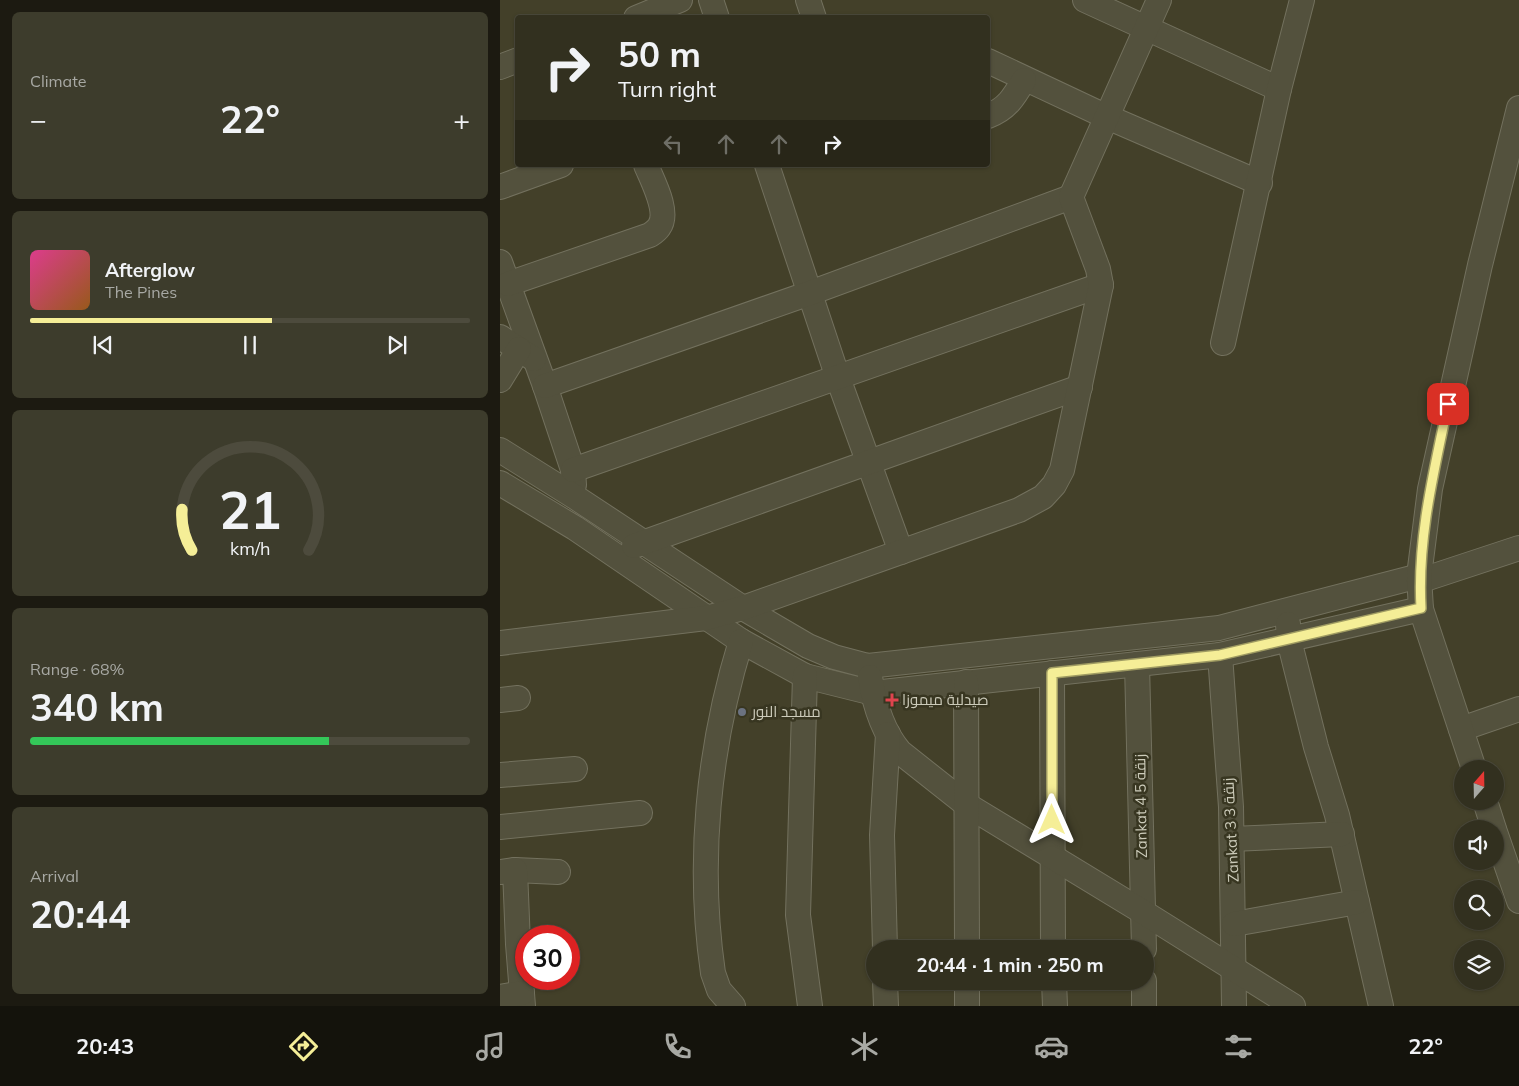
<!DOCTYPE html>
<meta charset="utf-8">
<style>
:root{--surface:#32301f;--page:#3d3c2c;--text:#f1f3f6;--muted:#a8a9a4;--line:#4d4b3d;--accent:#f5ee97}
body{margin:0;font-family:Mulish,Cairo,sans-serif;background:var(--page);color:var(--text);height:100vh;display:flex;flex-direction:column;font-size:19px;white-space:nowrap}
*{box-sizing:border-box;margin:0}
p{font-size:16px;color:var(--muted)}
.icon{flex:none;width:28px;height:28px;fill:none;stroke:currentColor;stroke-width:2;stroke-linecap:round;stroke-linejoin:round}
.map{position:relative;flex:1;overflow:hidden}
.side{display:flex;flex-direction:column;gap:12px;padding:12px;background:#1c1a11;width:500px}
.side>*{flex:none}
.top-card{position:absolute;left:15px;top:15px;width:475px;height:152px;border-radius:5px;box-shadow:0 1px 4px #0004,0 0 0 1px var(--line);background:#32301f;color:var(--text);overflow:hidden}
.needle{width:32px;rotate:20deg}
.buttons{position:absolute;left:954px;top:760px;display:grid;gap:10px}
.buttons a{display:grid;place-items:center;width:50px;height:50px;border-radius:50%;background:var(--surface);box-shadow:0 1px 4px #0004,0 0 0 1px var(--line);font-size:25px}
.speed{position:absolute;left:15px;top:925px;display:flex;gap:10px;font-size:25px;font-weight:700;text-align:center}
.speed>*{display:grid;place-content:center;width:65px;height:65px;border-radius:50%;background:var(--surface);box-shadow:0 1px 4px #0004,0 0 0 1px var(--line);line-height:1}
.speed .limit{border:8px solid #d22;background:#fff;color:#111}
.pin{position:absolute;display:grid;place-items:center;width:42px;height:42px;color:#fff;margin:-21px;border-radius:10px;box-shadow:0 2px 8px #0006}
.me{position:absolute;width:55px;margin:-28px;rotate:0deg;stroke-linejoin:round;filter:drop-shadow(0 0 4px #0008)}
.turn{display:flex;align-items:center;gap:18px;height:105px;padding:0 20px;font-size:22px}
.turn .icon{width:65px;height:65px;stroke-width:2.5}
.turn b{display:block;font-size:35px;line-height:42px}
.lanes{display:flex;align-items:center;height:48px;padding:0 20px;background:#0003;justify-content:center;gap:25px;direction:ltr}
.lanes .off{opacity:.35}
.big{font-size:38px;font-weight:700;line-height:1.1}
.side .widget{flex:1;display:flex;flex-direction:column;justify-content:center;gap:8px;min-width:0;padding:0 18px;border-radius:8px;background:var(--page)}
.side .dial{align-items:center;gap:0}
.dial svg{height:130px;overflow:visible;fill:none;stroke:var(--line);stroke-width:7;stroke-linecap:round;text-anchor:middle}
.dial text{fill:var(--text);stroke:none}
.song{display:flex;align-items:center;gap:15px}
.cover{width:60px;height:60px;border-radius:8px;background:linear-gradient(135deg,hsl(330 70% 55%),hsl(30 70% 35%))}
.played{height:5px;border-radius:2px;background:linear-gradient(90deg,var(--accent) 55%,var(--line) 55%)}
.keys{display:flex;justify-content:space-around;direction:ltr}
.heat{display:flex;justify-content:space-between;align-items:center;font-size:28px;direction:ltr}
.charge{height:8px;border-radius:4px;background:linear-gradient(90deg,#34c759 68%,var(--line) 0)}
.trip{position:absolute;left:366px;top:940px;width:288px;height:50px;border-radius:25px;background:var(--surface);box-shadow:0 1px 4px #0004,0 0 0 1px var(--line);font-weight:700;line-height:50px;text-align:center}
.menu{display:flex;height:80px;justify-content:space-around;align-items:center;background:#14130c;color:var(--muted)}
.menu .icon{width:35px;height:35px}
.menu .active{color:var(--accent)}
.menu b{font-size:22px;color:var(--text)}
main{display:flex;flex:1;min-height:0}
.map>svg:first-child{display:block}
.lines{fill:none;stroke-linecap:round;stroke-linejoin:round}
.minor-casing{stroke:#73715e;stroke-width:26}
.minor{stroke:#53513d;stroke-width:24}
.route-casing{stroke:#9f9b62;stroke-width:12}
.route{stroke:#f5ee97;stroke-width:9}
.health-dot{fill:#e0444e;stroke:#383621;stroke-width:2}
.worship-dot{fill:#6b7280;stroke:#383621;stroke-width:2}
.labels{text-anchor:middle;stroke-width:5;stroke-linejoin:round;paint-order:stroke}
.poi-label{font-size:15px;fill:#cccbba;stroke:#383621;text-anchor:start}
.street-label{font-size:15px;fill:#cccbba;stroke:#383621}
</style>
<main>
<section class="side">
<div class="widget"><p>Climate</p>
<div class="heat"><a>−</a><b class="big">22°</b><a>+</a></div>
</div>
<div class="widget">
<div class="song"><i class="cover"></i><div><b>Afterglow</b><p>The Pines</p></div></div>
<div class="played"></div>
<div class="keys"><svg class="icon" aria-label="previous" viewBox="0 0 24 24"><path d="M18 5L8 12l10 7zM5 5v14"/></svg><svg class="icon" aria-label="pause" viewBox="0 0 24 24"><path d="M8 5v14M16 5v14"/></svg><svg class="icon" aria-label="next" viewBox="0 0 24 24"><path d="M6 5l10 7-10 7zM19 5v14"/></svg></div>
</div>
<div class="widget dial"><svg viewBox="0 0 100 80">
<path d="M14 69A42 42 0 1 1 86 69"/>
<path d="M14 69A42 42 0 0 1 8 44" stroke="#f5ee97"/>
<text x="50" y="56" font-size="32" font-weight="700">21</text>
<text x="50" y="72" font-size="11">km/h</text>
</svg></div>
<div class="widget"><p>Range · 68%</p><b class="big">340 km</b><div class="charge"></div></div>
<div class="widget"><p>Arrival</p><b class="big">20:44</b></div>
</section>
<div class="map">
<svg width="1019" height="1006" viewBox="0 0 1019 1006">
<rect width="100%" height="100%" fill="#434029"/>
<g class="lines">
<defs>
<g id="minor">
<path d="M 211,0 L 217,18"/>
<path d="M 308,0 L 314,18"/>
<path d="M 585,0 L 779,89"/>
<path d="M 136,18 L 180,0"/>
<path d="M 488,61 L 605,116 L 760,183"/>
<path d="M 0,67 L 18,60"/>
<path d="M 488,116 C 507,109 514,97 524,80"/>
<path d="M 267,165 L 338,378 L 401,552"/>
<path d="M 0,187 L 61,165"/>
<path d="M 0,262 L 45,386 L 73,470 L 74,485"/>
<path d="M 8,284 L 150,235 C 153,233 157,230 159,227 C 170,212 152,180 146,165"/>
<path d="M 0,337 L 34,359"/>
<path d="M 723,343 L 779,89 L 802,0"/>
<path d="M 0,380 L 19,349"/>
<path d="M 45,386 L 310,293 L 571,197"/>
<path d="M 0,450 L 75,497 L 243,608 L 308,646 L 334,657 L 368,666 L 719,628 L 919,576"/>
<path d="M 73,470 L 601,285"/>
<path d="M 0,483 L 75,528 L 241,641 L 305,676 L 373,693 L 720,655 L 921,609"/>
<path d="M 134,546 L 580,387"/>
<path d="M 919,581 L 1019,548"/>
<path d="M 788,624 L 789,640 L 816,747 L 837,815 L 881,1006"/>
<path d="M 0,643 L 206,618 L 243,608 L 519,510 L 543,497 L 554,485 L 562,470 L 601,285 L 598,269 L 571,197 L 659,0"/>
<path d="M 720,655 L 731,807 L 734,1006"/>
<path d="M 637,664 L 644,949"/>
<path d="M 552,673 L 553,949"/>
<path d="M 305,676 L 298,915 L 310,1006"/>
<path d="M 370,677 C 374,702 383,732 400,752 L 467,805 L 643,912 L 793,1006"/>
<path d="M 466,682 L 467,949"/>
<path d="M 0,700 L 18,698"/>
<path d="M 961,729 L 1019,709"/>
<path d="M 974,769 L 921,609 L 919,576 L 930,489 L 980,265 L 1019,108"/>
<path d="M 0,775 L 75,769"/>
<path d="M 985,801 L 994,829"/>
<path d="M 0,827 L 140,813"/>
<path d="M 995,832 L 1019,901"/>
<path d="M 732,839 L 842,834"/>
<path d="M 15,870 L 58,872"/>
<path d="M 0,872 L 15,870 L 18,944 L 23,1006"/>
<path d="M 734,924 L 857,902"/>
<path d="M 385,949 L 382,835 L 388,734"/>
<path d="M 385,981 L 386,1006"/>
<path d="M 467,981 L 467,1006"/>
<path d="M 554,981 L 555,1006"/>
<path d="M 644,981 L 644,1006"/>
<path d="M 0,997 L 22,993"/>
<path d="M 233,1006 L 219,990 L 213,973 C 197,863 208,748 241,641"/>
</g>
</defs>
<use href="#minor" class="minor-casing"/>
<use href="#minor" class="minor"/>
</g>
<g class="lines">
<defs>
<path id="route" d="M 552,820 L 552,673 L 720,655 L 921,608 C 917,539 934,471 948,404"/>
</defs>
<use href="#route" class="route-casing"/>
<use href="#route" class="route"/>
</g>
<path class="health-dot" d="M389.5 692.5h5v5h5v5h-5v5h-5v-5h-5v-5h5z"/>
<circle class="worship-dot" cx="242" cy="712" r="5"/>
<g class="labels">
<g class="poi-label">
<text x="402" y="705">صيدلية ميموزا</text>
<text x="252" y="717">مسجد النور</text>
</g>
<g class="street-label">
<text transform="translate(641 806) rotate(-91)" y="5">Zankat 4 زنقة 5</text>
<text transform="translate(731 830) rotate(-93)" y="5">Zankat 3 زنقة 3</text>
</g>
</g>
</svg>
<div class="buttons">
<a><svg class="needle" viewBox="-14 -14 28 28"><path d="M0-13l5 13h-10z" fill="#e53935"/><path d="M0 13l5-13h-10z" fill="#a8a9a4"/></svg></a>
<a><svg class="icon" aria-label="sound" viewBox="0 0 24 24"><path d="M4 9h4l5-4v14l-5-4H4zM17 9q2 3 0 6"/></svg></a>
<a><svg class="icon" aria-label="search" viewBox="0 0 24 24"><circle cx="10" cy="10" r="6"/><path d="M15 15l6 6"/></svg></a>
<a><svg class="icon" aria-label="layers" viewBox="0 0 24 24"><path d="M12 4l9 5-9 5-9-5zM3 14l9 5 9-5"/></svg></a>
</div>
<div class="speed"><div class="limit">30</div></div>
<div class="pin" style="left:948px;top:404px;background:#d93025"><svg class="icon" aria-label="arrive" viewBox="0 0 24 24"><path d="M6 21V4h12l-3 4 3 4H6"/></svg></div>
<svg class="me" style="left:552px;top:820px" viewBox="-20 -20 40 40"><path d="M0-17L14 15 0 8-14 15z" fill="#f5ee97" stroke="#fff" stroke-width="4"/></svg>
<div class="trip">20:44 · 1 min · 250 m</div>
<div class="top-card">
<div class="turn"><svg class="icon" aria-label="right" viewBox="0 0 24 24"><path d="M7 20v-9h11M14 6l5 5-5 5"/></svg><div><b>50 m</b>Turn right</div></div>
<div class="lanes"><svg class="icon off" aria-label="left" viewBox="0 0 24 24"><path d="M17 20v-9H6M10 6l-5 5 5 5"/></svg><svg class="icon off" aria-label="ahead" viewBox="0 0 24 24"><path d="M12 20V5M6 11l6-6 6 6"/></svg><svg class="icon off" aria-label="ahead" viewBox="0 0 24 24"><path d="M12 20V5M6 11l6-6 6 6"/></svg><svg class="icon" aria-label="right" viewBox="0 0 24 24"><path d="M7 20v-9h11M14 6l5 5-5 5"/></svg></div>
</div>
</div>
</main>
<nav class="menu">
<b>20:43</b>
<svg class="icon active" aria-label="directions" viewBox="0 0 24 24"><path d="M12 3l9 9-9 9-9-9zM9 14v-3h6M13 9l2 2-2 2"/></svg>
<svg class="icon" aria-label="music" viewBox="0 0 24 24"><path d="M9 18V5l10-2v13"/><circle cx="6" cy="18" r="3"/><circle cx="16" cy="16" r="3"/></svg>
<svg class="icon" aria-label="phone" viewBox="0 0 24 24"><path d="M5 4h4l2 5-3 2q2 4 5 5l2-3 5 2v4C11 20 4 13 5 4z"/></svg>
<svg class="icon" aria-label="climate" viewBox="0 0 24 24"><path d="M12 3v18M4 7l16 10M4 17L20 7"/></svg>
<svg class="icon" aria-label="car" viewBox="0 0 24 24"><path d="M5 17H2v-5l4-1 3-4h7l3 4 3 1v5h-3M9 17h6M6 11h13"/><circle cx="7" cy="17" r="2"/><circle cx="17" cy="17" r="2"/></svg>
<svg class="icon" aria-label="filters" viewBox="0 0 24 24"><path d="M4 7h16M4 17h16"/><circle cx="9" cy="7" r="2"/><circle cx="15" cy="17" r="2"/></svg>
<b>22°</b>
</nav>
